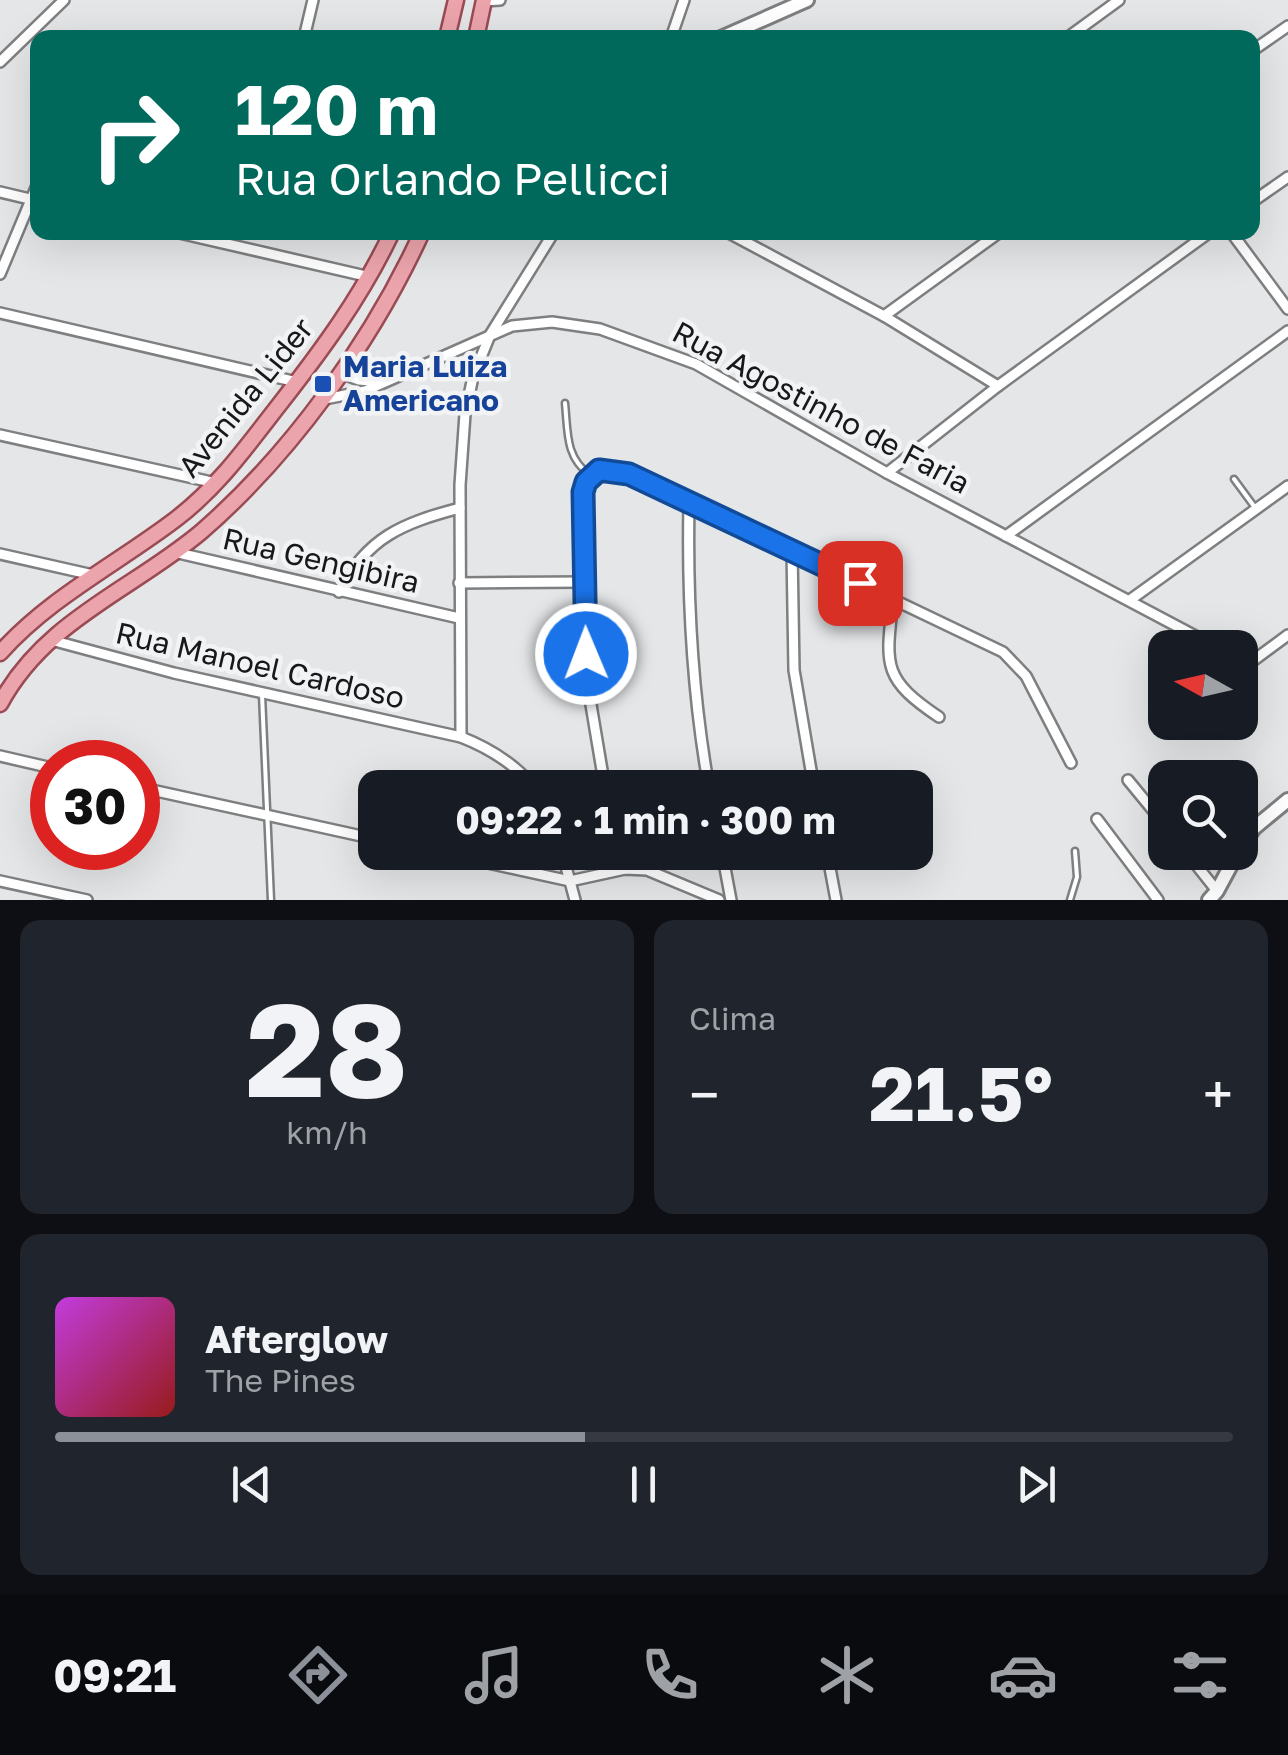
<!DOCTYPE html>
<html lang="pt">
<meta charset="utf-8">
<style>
:root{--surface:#171b24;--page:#20242c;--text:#f1f3f6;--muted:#9ea1a6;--line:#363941;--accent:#8c9099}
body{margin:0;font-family:"Golos Text",sans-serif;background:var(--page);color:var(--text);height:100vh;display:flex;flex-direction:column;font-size:38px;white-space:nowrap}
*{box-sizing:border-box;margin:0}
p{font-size:32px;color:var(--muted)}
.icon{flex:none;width:55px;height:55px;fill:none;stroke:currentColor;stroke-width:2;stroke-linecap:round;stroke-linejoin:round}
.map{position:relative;height:900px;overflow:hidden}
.panel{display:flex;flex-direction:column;gap:20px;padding:20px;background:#0d0f14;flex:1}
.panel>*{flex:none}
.top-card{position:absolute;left:30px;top:30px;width:1230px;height:210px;border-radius:20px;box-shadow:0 10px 40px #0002;background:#00695c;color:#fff;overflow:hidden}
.needle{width:65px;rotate:278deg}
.buttons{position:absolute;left:1148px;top:630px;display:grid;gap:20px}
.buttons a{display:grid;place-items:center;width:110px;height:110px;border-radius:20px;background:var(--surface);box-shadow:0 10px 40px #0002;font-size:50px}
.speed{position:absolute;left:30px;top:740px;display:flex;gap:20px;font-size:50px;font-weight:700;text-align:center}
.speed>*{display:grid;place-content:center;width:130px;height:130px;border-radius:50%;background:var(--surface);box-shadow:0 10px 40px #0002;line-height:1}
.speed .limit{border:15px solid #d22;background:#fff;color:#111}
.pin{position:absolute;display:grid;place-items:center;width:85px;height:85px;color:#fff;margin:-42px;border-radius:20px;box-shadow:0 5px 15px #0006}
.me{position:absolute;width:110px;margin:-55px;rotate:359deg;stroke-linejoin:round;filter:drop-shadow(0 0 8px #0008)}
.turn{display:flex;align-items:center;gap:35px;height:210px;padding:0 40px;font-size:45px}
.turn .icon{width:130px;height:130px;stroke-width:2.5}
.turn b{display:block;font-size:70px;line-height:85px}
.big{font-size:75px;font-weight:700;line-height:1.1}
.panel .tile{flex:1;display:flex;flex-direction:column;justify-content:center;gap:15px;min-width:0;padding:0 35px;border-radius:20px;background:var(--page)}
.panel .dial{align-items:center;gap:0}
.dial b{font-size:130px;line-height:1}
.song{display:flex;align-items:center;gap:30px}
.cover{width:120px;height:120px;border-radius:15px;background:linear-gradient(135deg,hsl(290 70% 55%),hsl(0 70% 35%))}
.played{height:10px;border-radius:5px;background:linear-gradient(90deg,var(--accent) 45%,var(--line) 45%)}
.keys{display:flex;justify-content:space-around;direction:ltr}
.heat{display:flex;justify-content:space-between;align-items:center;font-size:55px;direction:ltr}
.panel .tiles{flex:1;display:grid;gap:20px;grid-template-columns:1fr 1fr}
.tile:last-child{grid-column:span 2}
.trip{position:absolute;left:358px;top:770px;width:575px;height:100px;border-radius:20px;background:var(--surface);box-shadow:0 10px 40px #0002;font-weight:700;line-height:100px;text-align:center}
.menu{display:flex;height:160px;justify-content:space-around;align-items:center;background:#090b0e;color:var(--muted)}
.menu .icon{width:70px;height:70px}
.menu .current{color:var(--accent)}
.menu b{font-size:45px;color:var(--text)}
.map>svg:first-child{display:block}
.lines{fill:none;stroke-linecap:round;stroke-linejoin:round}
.lane-casing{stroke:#7d7f80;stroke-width:9}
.street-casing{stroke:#7d7f80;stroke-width:14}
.secondary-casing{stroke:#7d7f80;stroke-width:18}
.primary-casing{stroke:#9a4b54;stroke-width:19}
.lane{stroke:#fff;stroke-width:4}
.street{stroke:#fff;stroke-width:9}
.secondary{stroke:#fff;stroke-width:12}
.primary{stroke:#eca4ac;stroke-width:14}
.route-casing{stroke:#114b97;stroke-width:25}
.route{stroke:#1a73e8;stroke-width:18}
.transit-dot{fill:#1a4fb4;stroke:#f1f3f5;stroke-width:4}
.labels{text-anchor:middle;stroke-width:9;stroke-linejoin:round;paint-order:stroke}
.transit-label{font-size:30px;font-weight:bold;fill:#164399;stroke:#f1f3f5;text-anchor:start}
.street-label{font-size:30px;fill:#171818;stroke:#f1f3f5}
</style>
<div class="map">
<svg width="1288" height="900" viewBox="0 0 1288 900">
<rect width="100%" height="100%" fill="#e4e6e8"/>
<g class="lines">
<defs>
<g id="lane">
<path d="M 565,403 C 568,432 565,457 590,475"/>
<path d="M 1234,479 L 1256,509"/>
<path d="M 262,695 L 271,900"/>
<path d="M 1070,900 L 1077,877 L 1075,851"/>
</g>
<g id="street">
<path d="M 484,1 L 500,0"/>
<path d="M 304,38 L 313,0"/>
<path d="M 671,38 L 684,0"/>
<path d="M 1067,38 L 1119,0"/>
<path d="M 1252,51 L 1288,26"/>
<path d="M 0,62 L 64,0"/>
<path d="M 0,192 L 38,201"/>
<path d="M 1252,202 L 1288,177"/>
<path d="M 175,232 L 370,277"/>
<path d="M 727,232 L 884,316 L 998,386"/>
<path d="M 1231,232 L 1288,309"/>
<path d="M 0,274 L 38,183"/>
<path d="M 0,313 L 297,382"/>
<path d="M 884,316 L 1000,232"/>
<path d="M 340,373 L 359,380 L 381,382"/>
<path d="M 320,400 L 365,391 L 512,326 L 552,322 L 600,329 L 696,364 L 887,473 L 1218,648"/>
<path d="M 0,435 L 216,483"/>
<path d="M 887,473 L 998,386 L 1210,232"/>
<path d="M 689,504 C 687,600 692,692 709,788"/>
<path d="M 1006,536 L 1288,331"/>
<path d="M 792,550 L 794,670 L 814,788"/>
<path d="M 174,552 L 459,618"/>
<path d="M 0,554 L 93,575"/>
<path d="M 459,583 L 584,582"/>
<path d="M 339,592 C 367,537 403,523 460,508"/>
<path d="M 893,599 C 886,665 881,678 939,717"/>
<path d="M 1130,600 L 1288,486"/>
<path d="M 51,640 L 174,673 L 461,737 C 489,748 515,764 535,788"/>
<path d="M 1240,660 L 1254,660 L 1288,635"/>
<path d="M 461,737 L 460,485 L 465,414 L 473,377 L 490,335 L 554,232"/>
<path d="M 0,756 L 52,768"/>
<path d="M 1128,780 L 1165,825"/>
<path d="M 138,787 L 375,839"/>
<path d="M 605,788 L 586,675 L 583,492 C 589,468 607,466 629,473 L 1003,652 L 1026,676 L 1071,763"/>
<path d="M 1097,819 L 1158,900"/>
<path d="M 438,852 L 570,881 L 625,869 L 647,870 L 719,900"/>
<path d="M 562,852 L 575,900"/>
<path d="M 620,852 L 625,869"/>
<path d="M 722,852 L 731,900"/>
<path d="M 827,852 L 836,900"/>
<path d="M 1186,852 L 1217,891"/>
<path d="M 0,881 L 87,900"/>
</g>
<g id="secondary">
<path d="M 721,38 L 807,0"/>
<path d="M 1240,848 L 1254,828 L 1288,800"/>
<path d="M 1209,900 L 1217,891 L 1238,852"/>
</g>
<g id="primary">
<path d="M 447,38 L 456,0"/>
<path d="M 476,38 L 484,0"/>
<path d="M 0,653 C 50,597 117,564 176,519 C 218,487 247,446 279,405 C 322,350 362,296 392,232"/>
<path d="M 0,704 C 45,620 132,590 201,532 C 291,454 373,340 422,232"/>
</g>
</defs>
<use href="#lane" class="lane-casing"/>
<use href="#street" class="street-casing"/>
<use href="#secondary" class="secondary-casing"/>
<use href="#primary" class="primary-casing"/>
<use href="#lane" class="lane"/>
<use href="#street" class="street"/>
<use href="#secondary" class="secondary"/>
<use href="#primary" class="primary"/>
</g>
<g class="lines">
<defs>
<path id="route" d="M 586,654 L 583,492 L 586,482 L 599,470 L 629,474 L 860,583"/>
</defs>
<use href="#route" class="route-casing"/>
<use href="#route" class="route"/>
</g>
<rect class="transit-dot" x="313" y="374" width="20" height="20" rx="5"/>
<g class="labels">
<g class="transit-label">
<text x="343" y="377">Maria Luiza<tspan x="343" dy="34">Americano</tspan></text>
</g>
<g class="street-label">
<text transform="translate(246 398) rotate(-51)" y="10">Avenida Lider</text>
<text transform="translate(821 408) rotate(28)" y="10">Rua Agostinho de Faria</text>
<text transform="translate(321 561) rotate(13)" y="10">Rua Gengibira</text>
<text transform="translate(260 666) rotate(13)" y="10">Rua Manoel Cardoso</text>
</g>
</g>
</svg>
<div class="buttons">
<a><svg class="needle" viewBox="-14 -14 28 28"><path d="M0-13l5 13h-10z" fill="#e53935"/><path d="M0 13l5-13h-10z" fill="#9ea1a6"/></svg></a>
<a><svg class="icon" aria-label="search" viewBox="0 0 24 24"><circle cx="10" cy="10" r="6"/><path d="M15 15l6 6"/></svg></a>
</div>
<div class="speed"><div class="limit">30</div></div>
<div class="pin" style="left:860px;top:583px;background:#d93025"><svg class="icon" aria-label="arrive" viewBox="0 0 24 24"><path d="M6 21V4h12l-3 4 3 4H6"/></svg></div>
<svg class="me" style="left:586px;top:654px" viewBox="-20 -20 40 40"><circle r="17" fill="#1a73e8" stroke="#fff" stroke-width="3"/><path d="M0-11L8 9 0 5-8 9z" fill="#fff"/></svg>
<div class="trip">09:22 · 1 min · 300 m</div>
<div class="top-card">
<div class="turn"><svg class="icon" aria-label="right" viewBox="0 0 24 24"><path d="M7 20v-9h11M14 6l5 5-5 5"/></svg><div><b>120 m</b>Rua Orlando Pellicci</div></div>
</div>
</div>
<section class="panel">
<div class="tiles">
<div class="tile dial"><b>28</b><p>km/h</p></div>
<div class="tile"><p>Clima</p>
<div class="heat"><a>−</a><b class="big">21.5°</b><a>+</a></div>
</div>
<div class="tile">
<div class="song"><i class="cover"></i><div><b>Afterglow</b><p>The Pines</p></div></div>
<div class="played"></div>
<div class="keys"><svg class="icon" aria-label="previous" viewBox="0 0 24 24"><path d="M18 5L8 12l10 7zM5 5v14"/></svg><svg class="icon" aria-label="pause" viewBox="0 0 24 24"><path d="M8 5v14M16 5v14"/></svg><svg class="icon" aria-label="next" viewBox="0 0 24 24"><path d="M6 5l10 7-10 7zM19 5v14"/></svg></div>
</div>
</div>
</section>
<nav class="menu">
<b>09:21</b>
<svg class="icon current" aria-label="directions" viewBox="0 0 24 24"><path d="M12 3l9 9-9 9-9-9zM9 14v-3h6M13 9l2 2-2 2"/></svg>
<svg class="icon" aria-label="music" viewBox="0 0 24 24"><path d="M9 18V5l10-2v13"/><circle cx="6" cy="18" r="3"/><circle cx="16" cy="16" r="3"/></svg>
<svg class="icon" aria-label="phone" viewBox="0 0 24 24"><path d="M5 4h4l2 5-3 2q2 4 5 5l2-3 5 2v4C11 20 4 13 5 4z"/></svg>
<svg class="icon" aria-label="climate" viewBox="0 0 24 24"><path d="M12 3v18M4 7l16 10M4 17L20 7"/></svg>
<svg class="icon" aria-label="car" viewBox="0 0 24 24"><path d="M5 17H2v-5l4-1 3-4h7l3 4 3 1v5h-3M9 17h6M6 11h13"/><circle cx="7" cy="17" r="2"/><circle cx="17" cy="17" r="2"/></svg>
<svg class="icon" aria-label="filters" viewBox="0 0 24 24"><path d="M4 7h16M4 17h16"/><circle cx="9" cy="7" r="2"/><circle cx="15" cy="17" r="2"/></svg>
</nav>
